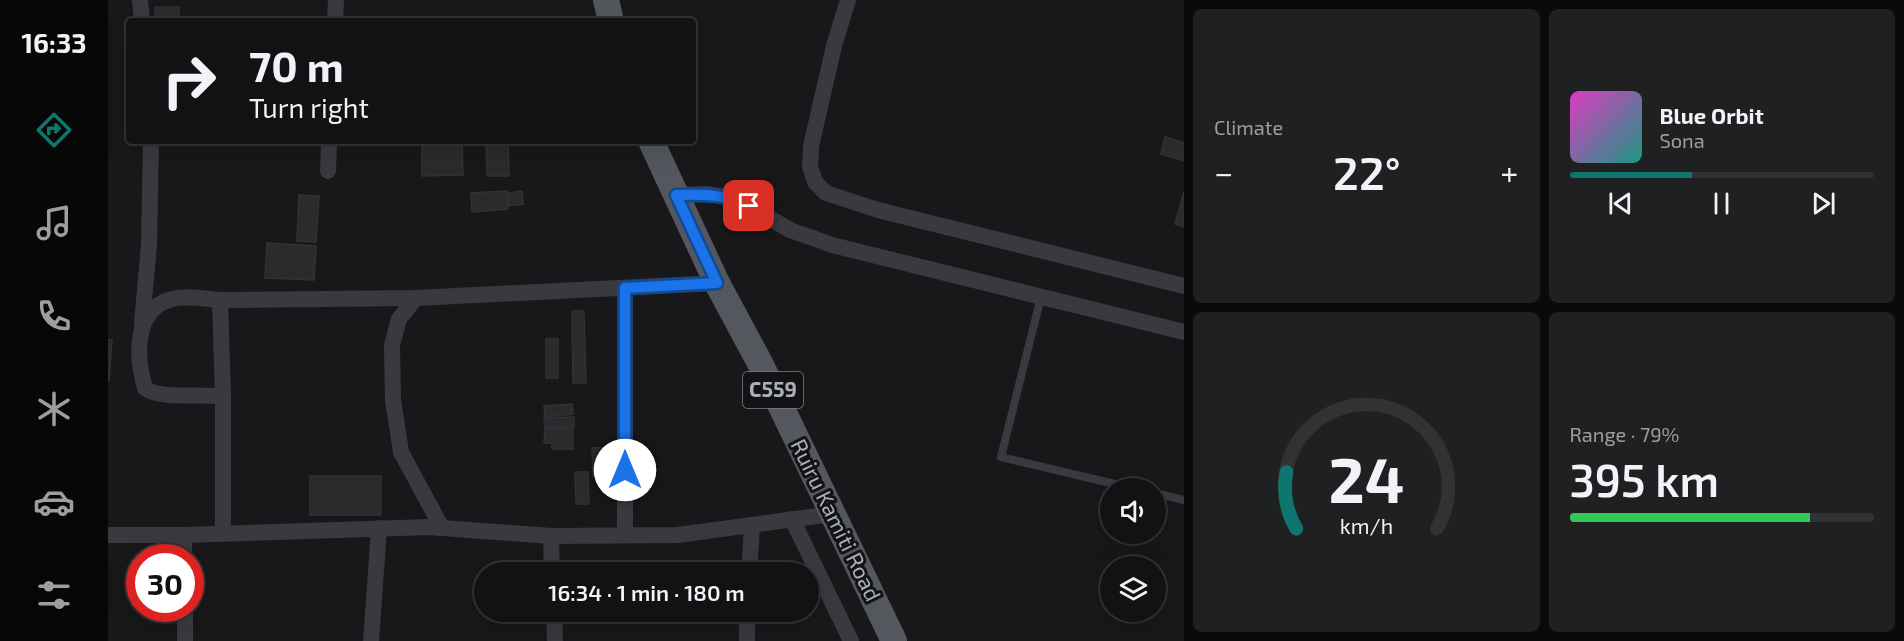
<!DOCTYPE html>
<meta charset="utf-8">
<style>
:root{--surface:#121214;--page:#1f2022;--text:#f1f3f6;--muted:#9c9ea0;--line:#313234;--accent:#0f766e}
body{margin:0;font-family:"Exo 2",sans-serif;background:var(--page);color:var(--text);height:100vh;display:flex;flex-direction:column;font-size:22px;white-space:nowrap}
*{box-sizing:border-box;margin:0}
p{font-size:20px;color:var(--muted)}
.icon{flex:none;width:33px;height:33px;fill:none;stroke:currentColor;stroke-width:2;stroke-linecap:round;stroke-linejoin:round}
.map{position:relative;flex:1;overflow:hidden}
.side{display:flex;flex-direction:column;gap:9px;padding:9px;background:#0a0a0b;width:720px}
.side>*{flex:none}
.hud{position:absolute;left:18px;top:18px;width:570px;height:126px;border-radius:6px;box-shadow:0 6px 24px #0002,0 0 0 2px var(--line);background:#121214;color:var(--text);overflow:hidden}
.controls{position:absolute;left:992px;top:478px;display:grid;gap:12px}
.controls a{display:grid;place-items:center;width:66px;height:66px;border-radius:50%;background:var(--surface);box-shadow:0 6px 24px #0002,0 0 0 2px var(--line);font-size:30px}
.speed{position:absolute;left:18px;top:544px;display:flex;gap:12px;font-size:30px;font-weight:700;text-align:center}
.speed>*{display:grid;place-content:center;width:78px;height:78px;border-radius:50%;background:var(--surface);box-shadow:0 6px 24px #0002,0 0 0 2px var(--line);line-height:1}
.speed .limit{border:9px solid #d22;background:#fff;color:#111}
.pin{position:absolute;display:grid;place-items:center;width:51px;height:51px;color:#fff;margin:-26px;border-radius:12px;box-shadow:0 3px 9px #0006}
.me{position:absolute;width:66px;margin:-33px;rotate:0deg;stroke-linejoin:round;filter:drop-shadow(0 0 4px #0008)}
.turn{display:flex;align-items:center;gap:21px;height:126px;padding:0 24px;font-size:27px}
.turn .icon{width:78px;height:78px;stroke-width:2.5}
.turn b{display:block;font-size:42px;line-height:51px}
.big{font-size:45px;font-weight:600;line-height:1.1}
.side .tile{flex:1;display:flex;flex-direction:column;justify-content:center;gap:9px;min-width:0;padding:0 21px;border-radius:9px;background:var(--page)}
.side .dial{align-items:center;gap:0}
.dial svg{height:156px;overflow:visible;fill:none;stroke:var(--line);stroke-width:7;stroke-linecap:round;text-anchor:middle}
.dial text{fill:var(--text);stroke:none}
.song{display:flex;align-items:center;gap:18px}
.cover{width:72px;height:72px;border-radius:9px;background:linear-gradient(135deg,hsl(310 70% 55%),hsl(170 70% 35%))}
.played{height:6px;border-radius:3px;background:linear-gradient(90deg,var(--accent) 40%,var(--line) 40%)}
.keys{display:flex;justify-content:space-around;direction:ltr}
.heat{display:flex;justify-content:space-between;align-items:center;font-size:33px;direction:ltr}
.charge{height:9px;border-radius:4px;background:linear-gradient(90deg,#34c759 79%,var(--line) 0)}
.side .tiles{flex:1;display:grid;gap:9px;grid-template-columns:repeat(2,1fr)}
.trip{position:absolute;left:366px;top:562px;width:345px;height:60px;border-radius:30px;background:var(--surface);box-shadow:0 6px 24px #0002,0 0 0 2px var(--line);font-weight:600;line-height:60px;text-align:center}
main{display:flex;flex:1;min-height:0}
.tab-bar{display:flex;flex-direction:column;width:108px;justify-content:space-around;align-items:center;background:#070708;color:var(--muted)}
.tab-bar .icon{width:42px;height:42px}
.tab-bar .current{color:var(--accent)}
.tab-bar b{font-size:27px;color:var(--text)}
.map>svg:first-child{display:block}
.building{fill:#2b2b2e;stroke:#323236;stroke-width:1.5}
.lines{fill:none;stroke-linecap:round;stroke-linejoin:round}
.service{stroke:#393a40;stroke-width:8}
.minor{stroke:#393a40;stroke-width:16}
.primary{stroke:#55575f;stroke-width:26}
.route-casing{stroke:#114b97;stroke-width:15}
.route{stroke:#1a73e8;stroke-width:10}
.labels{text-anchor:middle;stroke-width:6;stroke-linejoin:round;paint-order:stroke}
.shield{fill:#131315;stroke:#7d8089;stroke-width:1.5}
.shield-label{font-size:21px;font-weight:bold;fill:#aaafbb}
.street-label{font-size:22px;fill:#aaafbb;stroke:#131315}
</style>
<main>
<nav class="tab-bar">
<b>16:33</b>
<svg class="icon current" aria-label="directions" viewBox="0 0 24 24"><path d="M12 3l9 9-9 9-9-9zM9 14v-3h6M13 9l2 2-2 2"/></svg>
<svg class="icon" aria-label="music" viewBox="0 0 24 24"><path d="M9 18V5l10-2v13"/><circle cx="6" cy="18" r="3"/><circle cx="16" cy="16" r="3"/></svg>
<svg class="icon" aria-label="phone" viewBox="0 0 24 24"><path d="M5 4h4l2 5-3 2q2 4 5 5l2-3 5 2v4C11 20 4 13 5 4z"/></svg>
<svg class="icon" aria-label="climate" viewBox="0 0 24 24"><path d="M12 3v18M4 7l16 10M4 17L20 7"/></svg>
<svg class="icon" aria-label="car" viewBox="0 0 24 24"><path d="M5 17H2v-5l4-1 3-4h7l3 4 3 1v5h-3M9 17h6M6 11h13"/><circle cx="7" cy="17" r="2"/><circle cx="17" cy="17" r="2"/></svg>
<svg class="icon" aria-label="filters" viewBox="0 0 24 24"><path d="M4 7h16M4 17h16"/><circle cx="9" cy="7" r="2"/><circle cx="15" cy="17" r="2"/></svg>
</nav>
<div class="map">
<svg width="1076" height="641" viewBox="0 0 1076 641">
<rect width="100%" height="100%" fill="#18181a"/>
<g class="building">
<rect x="47" y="7" width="24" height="11"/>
<rect x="43" y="19" width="20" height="2"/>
<path d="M 1057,137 L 1076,143 L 1076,161 L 1053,154 Z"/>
<path d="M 314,141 L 354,141 L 355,175 L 314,176 Z"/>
<path d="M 378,141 L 400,141 L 401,176 L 379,176 Z"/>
<path d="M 399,191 L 400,209 L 364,212 L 363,193 Z"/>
<path d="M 414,191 L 415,204 L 401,206 L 400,193 Z"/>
<path d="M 1076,191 L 1076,227 L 1067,224 Z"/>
<path d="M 191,195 L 211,196 L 208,242 L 189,241 Z"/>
<path d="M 159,243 L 208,246 L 206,280 L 157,278 Z"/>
<path d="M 464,311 L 476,311 L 478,383 L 465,383 Z"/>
<rect x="438" y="339" width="12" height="39"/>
<path d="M 0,340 L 4,340 L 1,381 L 0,381 Z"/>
<path d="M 464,404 L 465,414 L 437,417 L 436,406 Z"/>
<path d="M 466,417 L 466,427 L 437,427 L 436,418 Z"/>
<path d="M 437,428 L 465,429 L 465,449 L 444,449 L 444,443 L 436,443 Z"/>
<path d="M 510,447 L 510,475 L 485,476 L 484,448 Z"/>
<path d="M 467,472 L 480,472 L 481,504 L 468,504 Z"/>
<rect x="202" y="476" width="71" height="39"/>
</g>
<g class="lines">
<g class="service">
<path d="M 933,297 L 893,457 L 1028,489"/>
<path d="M 1047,493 L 1076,500"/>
</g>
<g class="minor">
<path d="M 32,0 L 34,21"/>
<path d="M 740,0 L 726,46 L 703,146 L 702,166 L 707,182 L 718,193 L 770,210 L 1076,286"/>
<path d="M 227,21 L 228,0"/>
<path d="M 220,171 L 221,141"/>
<path d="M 568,195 L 598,194 L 621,197 L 641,206 L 682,230 L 724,245 L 1076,332"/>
<path d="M 517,288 L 517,535"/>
<path d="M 308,298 L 291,319 L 284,345 L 285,400 L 293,452 L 334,528"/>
<path d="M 112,300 L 115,397"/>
<path d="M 34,323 L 41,245 L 43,141"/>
<path d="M 684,519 L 743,641"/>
<path d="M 115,533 L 115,397 C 94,393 51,400 37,388 C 28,357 25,309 64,299 C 79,295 97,299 112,300 L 308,298 L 609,283"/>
<path d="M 0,535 L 76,535 L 321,527 L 443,536 L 570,535 L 724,514"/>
<path d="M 76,535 L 76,558"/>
<path d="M 443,536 L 444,573"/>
<path d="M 641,573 L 644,526"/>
<path d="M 77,609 L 77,641"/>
<path d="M 446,612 L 447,641"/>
<path d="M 263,641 L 271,528"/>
<path d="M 639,641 L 639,612"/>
</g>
<g class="primary">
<path d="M 498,0 L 503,21"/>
<path d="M 543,141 L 609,283 L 653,365 L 786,641"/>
</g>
</g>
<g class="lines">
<defs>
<path id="route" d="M 517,470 L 517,288 L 609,283 L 568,195 C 597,194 614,194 641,206"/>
</defs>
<use href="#route" class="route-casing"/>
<use href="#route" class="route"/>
</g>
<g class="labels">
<rect class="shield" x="635" y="372" width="60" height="36" rx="4.5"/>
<g class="shield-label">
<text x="665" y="397">C559</text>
</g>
<g class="street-label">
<text transform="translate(728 520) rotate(64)" y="8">Ruiru Kamiti Road</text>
</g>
</g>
</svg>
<div class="controls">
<a><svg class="icon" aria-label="sound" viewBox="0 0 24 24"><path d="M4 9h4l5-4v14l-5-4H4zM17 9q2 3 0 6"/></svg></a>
<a><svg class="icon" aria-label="layers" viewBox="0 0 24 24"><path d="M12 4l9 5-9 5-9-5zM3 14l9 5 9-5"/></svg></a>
</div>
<div class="speed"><div class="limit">30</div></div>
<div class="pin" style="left:641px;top:206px;background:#d93025"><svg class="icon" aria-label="arrive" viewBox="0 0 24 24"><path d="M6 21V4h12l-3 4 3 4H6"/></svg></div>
<svg class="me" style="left:517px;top:470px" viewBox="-20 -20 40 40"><circle r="19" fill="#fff"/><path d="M0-13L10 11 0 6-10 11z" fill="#1a73e8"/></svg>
<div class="trip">16:34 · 1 min · 180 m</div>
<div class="hud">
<div class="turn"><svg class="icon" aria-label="right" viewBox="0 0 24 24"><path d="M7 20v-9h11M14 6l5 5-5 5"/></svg><div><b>70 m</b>Turn right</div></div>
</div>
</div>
<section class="side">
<div class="tiles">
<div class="tile"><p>Climate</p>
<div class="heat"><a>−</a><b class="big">22°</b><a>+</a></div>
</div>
<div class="tile">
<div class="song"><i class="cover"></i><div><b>Blue Orbit</b><p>Sona</p></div></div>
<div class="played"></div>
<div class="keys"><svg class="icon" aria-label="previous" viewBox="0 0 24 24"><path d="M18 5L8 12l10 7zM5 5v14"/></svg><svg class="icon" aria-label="pause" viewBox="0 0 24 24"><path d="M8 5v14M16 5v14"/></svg><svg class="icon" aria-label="next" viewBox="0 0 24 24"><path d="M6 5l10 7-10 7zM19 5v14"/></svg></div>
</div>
<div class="tile dial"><svg viewBox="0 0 100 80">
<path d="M14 69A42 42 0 1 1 86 69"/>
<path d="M14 69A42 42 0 0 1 9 40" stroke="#0f766e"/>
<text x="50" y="56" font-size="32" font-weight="700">24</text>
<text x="50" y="72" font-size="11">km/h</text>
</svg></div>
<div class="tile"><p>Range · 79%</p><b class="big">395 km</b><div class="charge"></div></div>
</div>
</section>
</main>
